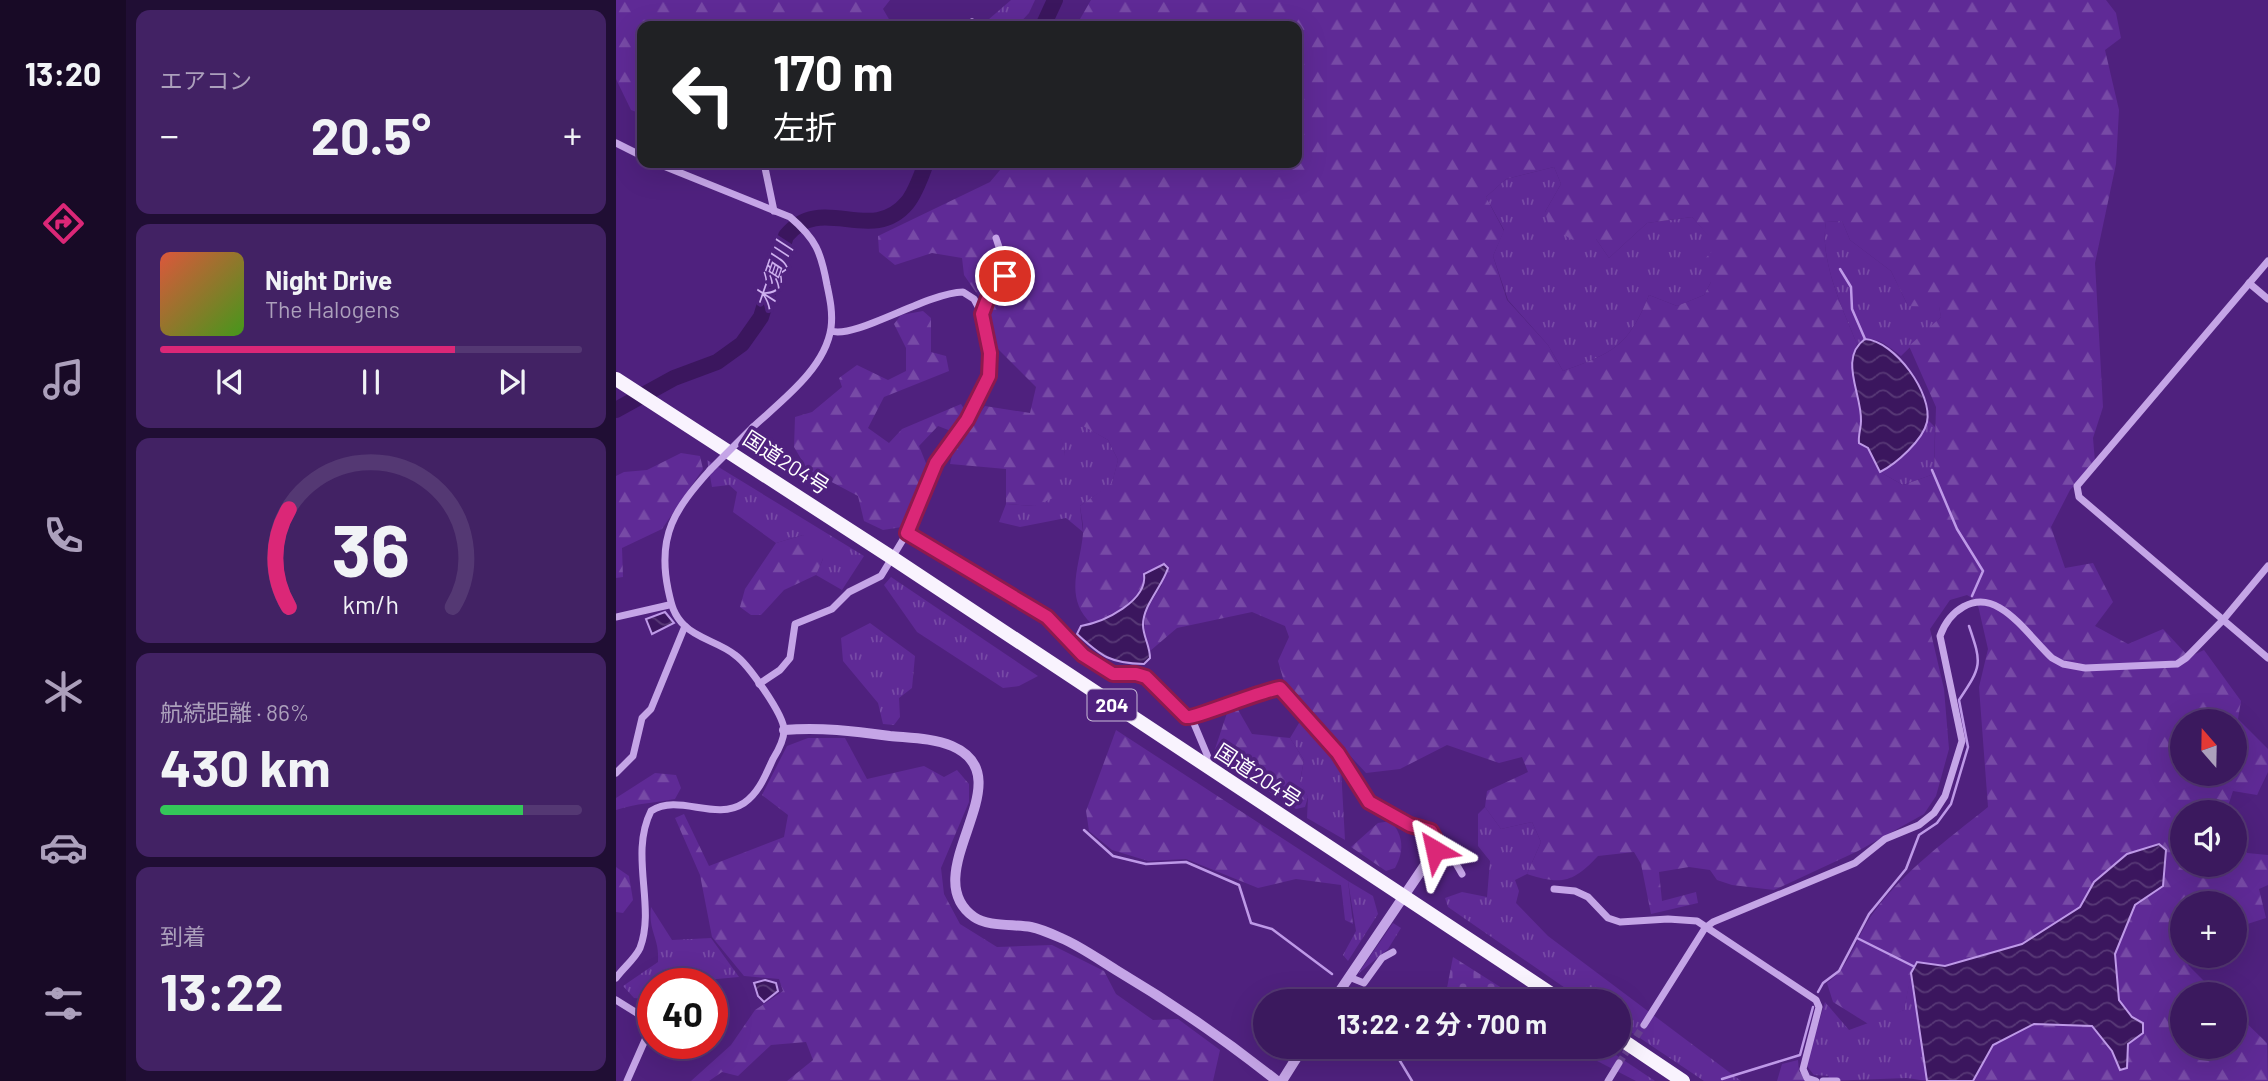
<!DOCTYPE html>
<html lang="ja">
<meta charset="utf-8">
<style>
:root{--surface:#3b195e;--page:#422264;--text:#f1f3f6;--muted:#aca0bc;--line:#543873;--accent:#db2777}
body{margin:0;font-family:Barlow,"Noto Sans JP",sans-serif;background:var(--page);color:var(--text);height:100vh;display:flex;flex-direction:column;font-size:26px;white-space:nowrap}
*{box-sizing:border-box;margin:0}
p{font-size:23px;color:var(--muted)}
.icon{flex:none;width:38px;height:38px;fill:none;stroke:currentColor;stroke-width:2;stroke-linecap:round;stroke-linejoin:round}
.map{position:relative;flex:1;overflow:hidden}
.sheet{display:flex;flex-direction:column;gap:10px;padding:10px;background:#200e34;width:490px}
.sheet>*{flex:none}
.banner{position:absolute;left:21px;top:21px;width:665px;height:147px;border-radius:14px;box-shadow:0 7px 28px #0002,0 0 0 2px var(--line);background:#202124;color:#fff;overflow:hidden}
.needle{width:46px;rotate:340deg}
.fabs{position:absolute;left:1554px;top:709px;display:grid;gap:14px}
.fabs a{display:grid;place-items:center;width:77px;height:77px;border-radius:50%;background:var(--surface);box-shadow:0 7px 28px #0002,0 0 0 2px var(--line);font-size:35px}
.speed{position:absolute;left:21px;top:968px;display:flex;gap:14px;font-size:35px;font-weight:700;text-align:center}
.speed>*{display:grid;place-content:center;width:91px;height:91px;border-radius:50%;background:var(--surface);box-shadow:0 7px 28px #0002,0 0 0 2px var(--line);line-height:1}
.speed .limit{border:10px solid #d22;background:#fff;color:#111}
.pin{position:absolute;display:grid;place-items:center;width:60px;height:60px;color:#fff;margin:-30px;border:4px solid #fff;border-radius:50%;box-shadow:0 2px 7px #0007}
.me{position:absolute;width:77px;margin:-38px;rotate:324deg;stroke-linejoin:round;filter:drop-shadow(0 0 5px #0008)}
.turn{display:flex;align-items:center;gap:24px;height:147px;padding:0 21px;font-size:32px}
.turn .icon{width:91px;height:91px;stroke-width:2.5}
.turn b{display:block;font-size:49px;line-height:60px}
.big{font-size:52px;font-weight:700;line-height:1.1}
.sheet .card{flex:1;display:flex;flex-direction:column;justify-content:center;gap:10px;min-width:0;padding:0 24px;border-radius:14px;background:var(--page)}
.sheet .dial{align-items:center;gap:0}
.dial svg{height:182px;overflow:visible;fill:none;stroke:var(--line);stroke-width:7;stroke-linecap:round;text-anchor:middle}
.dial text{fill:var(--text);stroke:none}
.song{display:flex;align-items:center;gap:21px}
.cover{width:84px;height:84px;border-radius:10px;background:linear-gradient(135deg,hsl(10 70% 55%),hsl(100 70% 35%))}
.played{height:7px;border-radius:4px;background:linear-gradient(90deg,var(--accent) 70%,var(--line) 70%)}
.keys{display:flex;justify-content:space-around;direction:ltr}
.heat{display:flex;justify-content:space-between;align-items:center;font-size:38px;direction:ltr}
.charge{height:10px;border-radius:5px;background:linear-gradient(90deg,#34c759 86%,var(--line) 0)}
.trip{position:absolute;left:637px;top:989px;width:378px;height:70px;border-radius:35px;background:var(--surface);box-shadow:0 7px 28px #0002,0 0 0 2px var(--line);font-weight:700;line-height:70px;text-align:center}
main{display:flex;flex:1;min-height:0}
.dock{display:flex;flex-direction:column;width:126px;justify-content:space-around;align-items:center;background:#180a26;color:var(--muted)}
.dock .icon{width:49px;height:49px}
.dock .on{color:var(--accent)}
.dock b{font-size:32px;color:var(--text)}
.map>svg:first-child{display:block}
.grass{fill:url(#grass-tufts)}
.forest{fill:url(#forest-firs);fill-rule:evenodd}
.cemetery{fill:url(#cemetery-stones)}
.water{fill:url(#water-waves);stroke:#be99e8;stroke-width:2}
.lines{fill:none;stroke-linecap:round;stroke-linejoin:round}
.stream{stroke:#be99e8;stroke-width:2.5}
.river{stroke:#3b165e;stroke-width:16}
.minor-tunnel{stroke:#694291;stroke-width:7;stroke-dasharray:7 3.5;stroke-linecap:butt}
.minor{stroke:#c5a5e7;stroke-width:7}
.tertiary{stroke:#c5a5e7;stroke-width:10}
.trunk{stroke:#f9f3fe;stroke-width:14}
.minor-bridge{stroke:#c5a5e7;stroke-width:7}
.route-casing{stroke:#8e194d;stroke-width:18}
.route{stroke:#db2777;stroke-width:12}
.labels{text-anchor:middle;stroke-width:7;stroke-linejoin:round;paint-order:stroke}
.shield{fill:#4f217e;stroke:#cabcd8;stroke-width:2}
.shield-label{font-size:19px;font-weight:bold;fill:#fff}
.street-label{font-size:21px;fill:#fff;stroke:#4f217e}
.water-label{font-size:23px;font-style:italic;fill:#ceb0ef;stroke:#4f217e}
</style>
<main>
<nav class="dock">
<b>13:20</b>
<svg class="icon on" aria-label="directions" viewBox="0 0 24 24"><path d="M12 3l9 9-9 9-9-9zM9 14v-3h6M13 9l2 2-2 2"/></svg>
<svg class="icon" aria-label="music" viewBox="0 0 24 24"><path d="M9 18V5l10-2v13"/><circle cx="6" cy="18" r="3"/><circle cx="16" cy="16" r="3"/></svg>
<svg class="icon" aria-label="phone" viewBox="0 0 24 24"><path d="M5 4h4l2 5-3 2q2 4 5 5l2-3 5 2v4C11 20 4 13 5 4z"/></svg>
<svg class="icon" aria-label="climate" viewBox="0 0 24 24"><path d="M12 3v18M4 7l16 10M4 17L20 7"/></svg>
<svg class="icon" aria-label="car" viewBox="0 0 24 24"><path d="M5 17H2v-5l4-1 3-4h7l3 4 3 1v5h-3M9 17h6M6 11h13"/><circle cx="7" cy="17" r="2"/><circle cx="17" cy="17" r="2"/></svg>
<svg class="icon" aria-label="filters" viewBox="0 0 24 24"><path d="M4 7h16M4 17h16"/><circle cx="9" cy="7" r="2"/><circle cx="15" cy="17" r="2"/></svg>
</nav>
<section class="sheet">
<div class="card"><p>エアコン</p>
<div class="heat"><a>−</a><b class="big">20.5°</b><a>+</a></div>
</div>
<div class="card">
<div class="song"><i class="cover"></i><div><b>Night Drive</b><p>The Halogens</p></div></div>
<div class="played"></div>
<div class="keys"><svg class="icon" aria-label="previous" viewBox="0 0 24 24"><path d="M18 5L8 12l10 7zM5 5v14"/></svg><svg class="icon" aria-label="pause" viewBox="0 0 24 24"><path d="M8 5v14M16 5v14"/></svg><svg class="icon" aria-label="next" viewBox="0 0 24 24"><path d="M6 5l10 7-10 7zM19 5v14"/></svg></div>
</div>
<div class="card dial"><svg viewBox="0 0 100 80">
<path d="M14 69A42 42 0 1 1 86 69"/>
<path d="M14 69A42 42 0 0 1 14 26" stroke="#db2777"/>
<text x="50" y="56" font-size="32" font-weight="700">36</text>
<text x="50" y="72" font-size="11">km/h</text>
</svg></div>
<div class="card"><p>航続距離 · 86%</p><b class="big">430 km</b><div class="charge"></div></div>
<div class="card"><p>到着</p><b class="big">13:22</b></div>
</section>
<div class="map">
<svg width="1652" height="1081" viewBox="0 0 1652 1081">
<defs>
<pattern id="grass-tufts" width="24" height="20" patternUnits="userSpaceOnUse" patternTransform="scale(1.75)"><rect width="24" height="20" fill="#5f2a96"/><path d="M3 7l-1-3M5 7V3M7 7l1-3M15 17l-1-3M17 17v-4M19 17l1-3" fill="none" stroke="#774aa6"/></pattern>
<pattern id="forest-firs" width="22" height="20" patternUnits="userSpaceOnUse" patternTransform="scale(1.75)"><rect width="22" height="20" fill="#5f2a96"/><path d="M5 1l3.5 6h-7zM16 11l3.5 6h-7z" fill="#774aa6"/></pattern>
<pattern id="cemetery-stones" width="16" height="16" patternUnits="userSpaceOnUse" patternTransform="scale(1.75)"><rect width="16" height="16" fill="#5f2a96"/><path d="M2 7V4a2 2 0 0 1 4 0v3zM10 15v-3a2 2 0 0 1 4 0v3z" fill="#774aa6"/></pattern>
<pattern id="water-waves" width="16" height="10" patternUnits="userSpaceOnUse" patternTransform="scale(1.75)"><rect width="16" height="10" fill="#3b165e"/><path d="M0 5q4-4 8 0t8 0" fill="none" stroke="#583976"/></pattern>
</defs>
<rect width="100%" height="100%" fill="#4f217e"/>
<g class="grass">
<path d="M 395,0 L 419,0 L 413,13 L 401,26 L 365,26 Z"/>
<path d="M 938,167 L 945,184 L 929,212 L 980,239 L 993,258 L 1031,223 L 1076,217 L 1102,246 L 1095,282 L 1088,295 L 1061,306 L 1033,295 C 1012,347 997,353 947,371 L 932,345 L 892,300 L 877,256 L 888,230 L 870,197 L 890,179 Z"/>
<path d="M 1226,221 L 1234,240 L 1275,271 L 1292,306 L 1323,306 L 1325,317 L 1285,356 C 1271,346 1258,332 1241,344 C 1227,310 1203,259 1210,222 Z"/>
<path d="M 451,416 L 492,440 L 502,460 L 496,484 L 464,506 L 467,532 L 450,518 L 404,527 L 383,522 L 390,504 L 419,506 L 449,454 L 442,427 Z"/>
<path d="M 1312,420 L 1319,427 L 1318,474 L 1287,485 L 1264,472 L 1307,434 Z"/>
<path d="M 91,460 L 248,556 L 226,590 L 200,575 L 207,559 L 187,535 L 160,543 L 117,512 L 121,492 L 113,485 L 96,487 Z"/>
<path d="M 275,577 L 422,676 L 403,686 L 387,688 L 301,632 L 268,585 Z"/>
<path d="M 254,623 L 299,656 L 296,688 L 283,698 L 284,717 L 278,725 L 267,724 L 262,703 L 227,661 L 225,638 Z"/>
<path d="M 686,718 L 725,768 L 729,840 L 691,818 L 692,797 L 684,782 L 688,760 L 674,738 Z"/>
<path d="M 869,807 L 885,829 L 916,822 L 925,842 L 911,874 L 899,880 L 903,891 L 900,903 L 932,936 L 1125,1081 L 1088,1081 L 1003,1024 L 1003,1001 L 968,1001 L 832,907 L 829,898 L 846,892 L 871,897 L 874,861 L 862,846 L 862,814 Z"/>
<path d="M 732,881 L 757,896 L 762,914 L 732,961 L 727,955 L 740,931 Z"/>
<path d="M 35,907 L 56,940 L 95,938 L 123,977 C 93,979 66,984 37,984 L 37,1000 L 18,998 L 7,986 L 42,962 C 44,938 32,932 35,907 Z"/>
<path d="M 777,923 L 785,928 L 772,949 L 742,974 Z"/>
<path d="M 1295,973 L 1311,1081 L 1291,1078 L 1211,1081 L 1213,1076 L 1198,1075 L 1190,1065 L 1209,1002 L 1233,1030 L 1288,1010 Z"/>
<path d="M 954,1047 L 988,1047 L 1039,1081 L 1020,1081 Z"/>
</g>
<g class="forest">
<path d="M 0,0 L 274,0 L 267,9 L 277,26 L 26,26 L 26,114 L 15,110 L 0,79 Z"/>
<path d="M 475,0 L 1490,0 L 1500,13 L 1505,38 L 1489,50 L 1503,110 L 1500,164 L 1479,263 L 1487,407 L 1477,438 L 1479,462 L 1454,490 L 1435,527 L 1449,568 L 1477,563 L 1497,602 L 1479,626 L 1512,644 L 1547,629 L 1573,657 L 1588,650 L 1625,701 L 1622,719 L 1652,749 L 1652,772 L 1641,795 L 1617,791 L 1610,812 L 1566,812 L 1566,864 L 1619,864 L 1619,838 L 1631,853 L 1652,855 L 1652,885 L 1643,889 L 1650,918 L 1619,928 L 1619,903 L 1566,903 L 1566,956 L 1579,956 L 1572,965 L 1601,994 L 1566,994 L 1566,1046 L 1619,1046 L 1619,1012 L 1651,1043 L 1652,1081 L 1357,1081 L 1377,1045 L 1419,1024 L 1476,1026 L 1496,1051 L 1504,1069 L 1512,1044 L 1527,1033 L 1503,1000 L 1499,954 L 1519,905 L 1547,886 L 1478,882 L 1464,907 L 1406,944 L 1329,966 L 1301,962 L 1297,966 L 1288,1010 L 1254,1025 L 1217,1002 L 1211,983 C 1236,965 1240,936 1258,912 C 1289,870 1331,840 1372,807 L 1363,687 L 1372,649 L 1361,601 L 1351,595 L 1334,600 L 1314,629 L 1328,689 L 1333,749 L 1320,796 L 1308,814 L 1242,851 L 1158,890 L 1116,885 L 1101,880 L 1094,870 L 1073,867 L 1043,872 L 1046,901 L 1080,892 L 1082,903 L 1035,914 L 1025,864 L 1018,852 L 982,856 C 957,883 945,885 911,874 L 925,842 L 916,822 L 885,829 L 869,807 L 871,791 L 912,772 L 906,757 L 883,763 L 831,745 L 784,769 L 750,773 L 669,685 L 662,661 L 673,637 L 669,626 L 636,612 L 561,628 L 534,651 C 524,618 528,613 546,585 L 531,570 L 528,573 C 532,601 497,612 476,624 C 447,598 464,567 467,534 C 468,525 465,515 464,506 L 496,483 L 502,460 L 492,440 L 451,417 L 443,427 L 449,454 L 437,498 L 419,506 L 390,504 L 390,469 L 334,464 L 338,446 L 369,406 L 414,413 L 420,387 L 378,345 L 370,307 L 348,275 L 346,258 L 316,253 L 279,265 L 263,252 L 262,236 L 374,182 L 390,163 L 681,163 L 681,26 L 460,26 ZM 938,167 L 945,184 L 929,212 L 933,226 L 960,242 L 980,239 L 993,258 L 1031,223 L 1076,217 L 1101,246 L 1084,264 L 1095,282 L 1088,295 L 1061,306 L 1033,295 C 1012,347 997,353 947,371 L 932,345 L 891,300 L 877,256 L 888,231 L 870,197 L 890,179 ZM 1226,221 L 1234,240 L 1275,271 L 1292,306 L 1323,307 L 1325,317 L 1293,346 L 1320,407 L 1318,474 L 1287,485 L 1264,472 L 1252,448 L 1243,443 L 1245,422 L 1235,361 L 1241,344 C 1227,310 1203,259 1210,222 ZM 1566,721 L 1619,721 L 1619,774 L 1566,774 Z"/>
<path d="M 307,311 L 315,318 L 315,352 L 330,356 L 333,371 L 268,397 L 252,428 L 273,443 L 286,429 L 345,404 L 350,412 L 335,431 L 322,426 L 303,446 L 314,473 L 286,527 L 267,530 L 248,521 L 242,496 L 191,469 L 178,447 L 179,417 L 196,412 L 226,387 L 223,378 L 241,365 L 272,380 L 290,371 L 290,348 L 278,324 L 285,315 Z"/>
<path d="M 65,453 L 84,456 L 87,469 L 46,529 L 6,548 L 7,577 L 0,578 L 0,476 L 8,472 L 31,470 Z"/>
<path d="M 187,535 L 202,543 L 207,559 L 200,575 L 168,590 L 145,615 L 135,615 L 124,607 L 129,589 L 160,543 Z"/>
<path d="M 613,707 L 621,708 L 636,734 L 674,738 L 688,760 L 684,781 L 692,797 L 689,807 L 680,809 L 597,755 Z"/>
<path d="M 500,730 L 732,881 L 737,924 L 729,920 L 725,885 L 680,879 L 642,888 L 570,859 L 532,861 L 496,850 L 473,831 L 470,811 Z"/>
<path d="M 192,738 L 229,738 L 251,779 L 308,766 L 328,777 L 341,770 L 353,784 L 353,802 L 325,868 L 328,894 L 344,924 L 381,947 L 436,945 L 488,971 L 500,994 L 537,1020 L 562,1019 L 604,1050 L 597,1081 L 171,1081 L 197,1060 L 190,1042 L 155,1045 L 122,1076 L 106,1072 L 93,1081 L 75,1081 L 115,1045 L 139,1010 L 167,991 L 163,979 L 128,976 L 96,937 L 84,875 L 59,818 L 68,814 L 93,866 L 168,837 L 172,815 L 146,795 L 171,746 Z"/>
<path d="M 39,773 L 60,775 L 65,788 L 59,799 C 38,803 21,803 0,810 L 0,798 Z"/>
<path d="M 775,821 C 788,837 788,851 779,868 L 770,871 L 735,847 L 762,823 Z"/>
<path d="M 0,867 L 13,876 L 17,900 L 7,913 L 0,912 Z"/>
<path d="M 1182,1060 L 1183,1071 L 1192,1081 L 1161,1081 L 1166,1064 Z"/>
</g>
<path class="cemetery" d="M 837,957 L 900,997 L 895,1001 L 835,1001 L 829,998 Z"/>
<g class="water">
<path d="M 1249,339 C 1279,341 1317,394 1311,422 C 1307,440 1280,464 1264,472 L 1252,448 L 1243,443 C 1242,435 1245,429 1245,421 C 1246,394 1222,358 1249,339 Z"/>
<path d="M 548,564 L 552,568 C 546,587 527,605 527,625 C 527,636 534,646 534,658 L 528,664 C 494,663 486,657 461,634 L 465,626 C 488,622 532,601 528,574 Z"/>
<path d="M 49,612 L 58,623 L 36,634 L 30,619 Z"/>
<path d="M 1543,844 L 1550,850 L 1547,886 L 1519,905 L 1499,954 L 1503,1000 L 1516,1017 L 1527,1023 L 1527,1033 L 1512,1044 L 1511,1068 L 1504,1070 L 1496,1051 L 1476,1026 L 1418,1024 L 1377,1045 L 1357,1081 L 1311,1081 L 1295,973 L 1301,962 L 1329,966 L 1406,944 L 1464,907 L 1478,882 L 1511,854 Z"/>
<path d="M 149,980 L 160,983 L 162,991 L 148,1002 L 142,996 L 138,983 Z"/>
</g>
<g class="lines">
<g class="stream">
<path d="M 1224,269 L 1235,287 L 1236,309 L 1249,339"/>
<path d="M 1316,470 L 1341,529 L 1367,571 L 1356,596"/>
<path d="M 468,830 L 497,856 L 530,864 L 570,862 L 623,885 L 635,923 L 656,929 L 716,974"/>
<path d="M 1241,938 L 1297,966"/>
<path d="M 1202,992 L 1207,983 L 1223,971 L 1253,914 L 1290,869 L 1303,835 L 1321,823 L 1335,804 L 1352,747 L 1343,700 C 1366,666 1366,664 1353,626"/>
<path d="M 740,993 L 747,1001"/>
<path d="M 775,1046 L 796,1081"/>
<path d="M 1106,1079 L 1184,1055 L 1197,1007"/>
</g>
<g class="river">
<path d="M 427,26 L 439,0"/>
<path d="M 0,410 L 58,378 L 101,362 L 126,344 L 145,317 L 170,236 C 205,192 255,246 291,203 C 300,192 305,176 310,163"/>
</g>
<path class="minor-tunnel" d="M 1003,1063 L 1028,1025"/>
<g class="minor">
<path d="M 352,26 L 356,22"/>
<path d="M 0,143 L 26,156"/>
<path d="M 40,163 L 174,217 C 200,239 205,252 211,285 C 214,299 217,313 215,328 C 209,369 165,401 137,427"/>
<path d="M 148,163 L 158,211"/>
<path d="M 1652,261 L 1461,486 L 1463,497 L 1652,658"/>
<path d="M 1633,283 L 1652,299"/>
<path d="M 366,314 L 372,298 L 391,271 L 380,238"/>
<path d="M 291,533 L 431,617 L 467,655 L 497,674 L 520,674 L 530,677 L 570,717 L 576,719 L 592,757 L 592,766"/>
<path d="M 0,617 L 53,605"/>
<path d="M 143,684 L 164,670 L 174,658 L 179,624 L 216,609 L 233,592 L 265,576 L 291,533 L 320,463 L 361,402 L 373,376 L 374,353 L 366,314 L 358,299 L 347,292 C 310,293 240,339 215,331"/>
<path d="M 576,719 L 608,704 L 664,688 L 722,753 L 753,802 L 788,821"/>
<path d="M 0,773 L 17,756 L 26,718 L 35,709 L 69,626"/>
<path d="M 821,843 L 831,848 L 846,874"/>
<path d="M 938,889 L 959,891 L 972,897 L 992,918 L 1004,922 L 1052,919 L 1081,921 L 1200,1000 L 1203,1007 L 1187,1069 L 1191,1078 L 1200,1081"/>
<path d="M 733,977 L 748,983 L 766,958 L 777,952"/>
<path d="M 0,978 C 7,968 19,959 24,948 C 40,906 13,855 35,811 C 63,793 99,822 128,803 C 143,793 150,774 157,759 C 162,751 168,740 168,730 C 168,715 132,664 119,655 C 105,643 82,639 69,626 C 57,615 55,603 52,589 C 41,535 59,509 94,470"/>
<path d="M 0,1000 L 24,1015 L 33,1031 L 11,1081"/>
<path d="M 1028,1025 L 1089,928 L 1097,922 L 1239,863 L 1269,839 L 1303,825 L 1318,813 L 1329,796 L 1346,741 L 1324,636 C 1333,611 1358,592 1384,608 C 1403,619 1420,643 1436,658 L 1447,664 L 1469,668 L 1561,664 L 1570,658 L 1607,620 L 1652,566"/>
<path d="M 992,1081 L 1003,1063"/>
<path d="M 1207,1081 L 1221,1081"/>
</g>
<g class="tertiary">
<path d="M 168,730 C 204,727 238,731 274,736 C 295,738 317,738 336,746 C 411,778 297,874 358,917 C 372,927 398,924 415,927 C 425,929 436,934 445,938 C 464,946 482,959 500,970 C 559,1005 607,1038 661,1081"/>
<path d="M 717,1001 L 819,850 L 821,843 L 815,831 L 788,821"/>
<path d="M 666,1081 L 688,1046"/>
</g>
<g class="trunk">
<path d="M 0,379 L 275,557 L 946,1001"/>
<path d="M 1003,1038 L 1067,1081"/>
</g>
<path class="minor-bridge" d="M 94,470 L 137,427"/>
</g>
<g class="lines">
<defs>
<path id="route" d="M 389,276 L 372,298 L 366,314 L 374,353 L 373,376 L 351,420 L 320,463 L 291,533 L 431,617 L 467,655 L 497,674 L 520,674 L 530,677 L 570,717 C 578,719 644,691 664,688 L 722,753 L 753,802 L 794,825 L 815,831 L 821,843 L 819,850"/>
</defs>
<use href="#route" class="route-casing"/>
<use href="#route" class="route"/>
</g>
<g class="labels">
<rect class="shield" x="471.5" y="689.5" width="49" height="31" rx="5"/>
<g class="shield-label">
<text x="496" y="712">204</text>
</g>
<g class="street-label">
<text transform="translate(170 463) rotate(33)" y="7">国道204号</text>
<text transform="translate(642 776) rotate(33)" y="7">国道204号</text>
</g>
<g class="water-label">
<text transform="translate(158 276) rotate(-71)" y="8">木須川</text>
</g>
</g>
</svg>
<div class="fabs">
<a><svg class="needle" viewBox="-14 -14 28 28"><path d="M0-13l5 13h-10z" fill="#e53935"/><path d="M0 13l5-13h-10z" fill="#aca0bc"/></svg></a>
<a><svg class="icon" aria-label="sound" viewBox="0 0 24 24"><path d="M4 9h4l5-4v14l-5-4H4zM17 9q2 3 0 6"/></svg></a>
<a>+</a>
<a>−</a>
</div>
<div class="speed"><div class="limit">40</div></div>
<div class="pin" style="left:389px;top:276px;background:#d93025"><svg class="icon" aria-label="arrive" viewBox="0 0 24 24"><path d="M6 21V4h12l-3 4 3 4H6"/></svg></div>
<svg class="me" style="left:819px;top:850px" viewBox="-20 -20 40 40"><path d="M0-17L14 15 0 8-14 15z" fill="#db2777" stroke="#fff" stroke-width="4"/></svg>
<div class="trip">13:22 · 2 分 · 700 m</div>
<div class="banner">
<div class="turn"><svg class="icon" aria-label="left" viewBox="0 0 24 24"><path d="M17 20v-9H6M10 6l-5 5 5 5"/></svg><div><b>170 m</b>左折</div></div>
</div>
</div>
</main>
